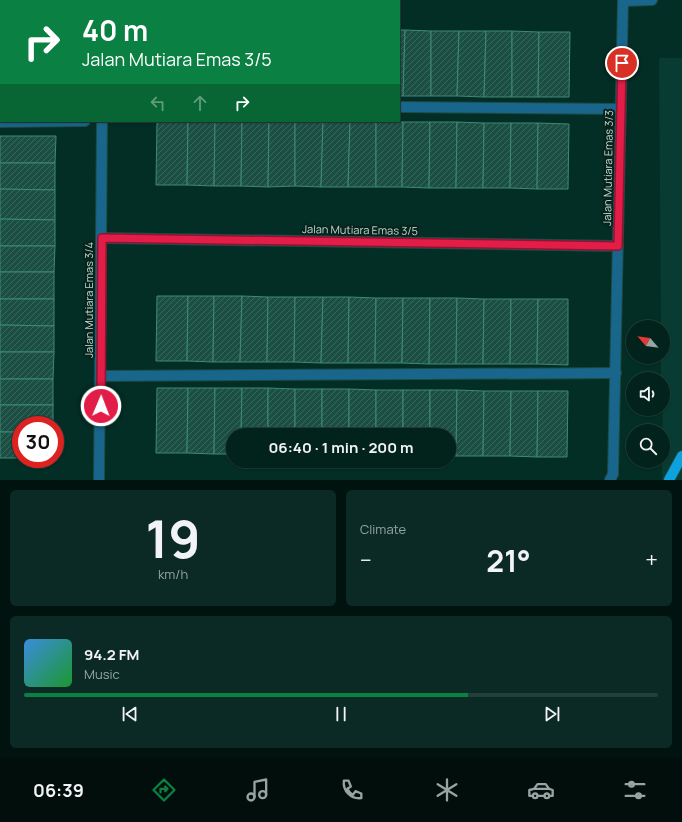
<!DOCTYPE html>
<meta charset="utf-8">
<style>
:root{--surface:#02221c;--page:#0c2a25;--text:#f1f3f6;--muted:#96a4a3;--line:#233f3b;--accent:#0b8043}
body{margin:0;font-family:Manrope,sans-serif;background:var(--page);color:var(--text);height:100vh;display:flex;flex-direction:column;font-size:15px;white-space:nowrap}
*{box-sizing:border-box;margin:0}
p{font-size:13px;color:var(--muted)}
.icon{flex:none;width:22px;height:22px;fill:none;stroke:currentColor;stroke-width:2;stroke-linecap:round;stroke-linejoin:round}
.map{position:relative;height:480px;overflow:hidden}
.side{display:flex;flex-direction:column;gap:10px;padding:10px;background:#01130f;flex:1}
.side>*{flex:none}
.banner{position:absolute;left:0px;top:0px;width:400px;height:122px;box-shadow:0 1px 3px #0004,0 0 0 1px var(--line);background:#0b8043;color:#fff;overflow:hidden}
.needle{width:26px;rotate:298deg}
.fabs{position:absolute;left:626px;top:320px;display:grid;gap:8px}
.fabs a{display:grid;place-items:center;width:44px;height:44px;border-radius:50%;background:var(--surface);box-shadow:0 1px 3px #0004,0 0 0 1px var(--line);font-size:20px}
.speed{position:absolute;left:12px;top:416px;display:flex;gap:8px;font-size:20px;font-weight:700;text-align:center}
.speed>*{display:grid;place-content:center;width:52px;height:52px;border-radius:50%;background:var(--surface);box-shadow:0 1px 3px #0004,0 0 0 1px var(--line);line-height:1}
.speed .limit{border:6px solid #d22;background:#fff;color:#111}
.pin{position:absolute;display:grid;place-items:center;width:34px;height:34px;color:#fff;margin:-17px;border:2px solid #fff;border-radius:50%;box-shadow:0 1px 4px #0007}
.me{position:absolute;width:44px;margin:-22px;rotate:1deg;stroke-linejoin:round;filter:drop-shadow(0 0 3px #0008)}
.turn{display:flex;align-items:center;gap:14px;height:84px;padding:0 16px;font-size:18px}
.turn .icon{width:52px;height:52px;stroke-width:2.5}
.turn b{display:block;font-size:28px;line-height:34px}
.lanes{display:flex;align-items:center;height:38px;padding:0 16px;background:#0003;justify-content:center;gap:20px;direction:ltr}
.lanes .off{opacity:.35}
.big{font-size:30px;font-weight:700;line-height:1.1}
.side .tile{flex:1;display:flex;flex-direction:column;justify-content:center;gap:6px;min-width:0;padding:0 14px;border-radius:6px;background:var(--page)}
.side .dial{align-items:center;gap:0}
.dial b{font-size:52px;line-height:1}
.song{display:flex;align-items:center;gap:12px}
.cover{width:48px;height:48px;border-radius:6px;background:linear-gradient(135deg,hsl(210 70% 55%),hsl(130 70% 35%))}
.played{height:4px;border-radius:2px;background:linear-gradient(90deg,var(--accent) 70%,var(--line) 70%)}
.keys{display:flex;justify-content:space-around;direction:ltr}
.heat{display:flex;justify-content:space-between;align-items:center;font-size:22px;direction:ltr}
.side .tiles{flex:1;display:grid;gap:10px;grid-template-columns:1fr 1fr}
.tile:last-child{grid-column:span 2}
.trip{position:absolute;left:226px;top:428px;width:230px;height:40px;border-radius:20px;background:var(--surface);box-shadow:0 1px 3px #0004,0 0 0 1px var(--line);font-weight:700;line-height:40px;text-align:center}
.tab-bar{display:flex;height:64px;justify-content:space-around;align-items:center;background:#010e0b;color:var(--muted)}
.tab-bar .icon{width:28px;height:28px}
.tab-bar .active{color:var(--accent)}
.tab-bar b{font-size:18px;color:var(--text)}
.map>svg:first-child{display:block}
.built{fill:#083c32}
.building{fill:url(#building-hatch);stroke:#3e8a77}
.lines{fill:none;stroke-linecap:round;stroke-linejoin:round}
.service-casing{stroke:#1f4a41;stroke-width:12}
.minor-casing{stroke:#1f4a41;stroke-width:12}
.primary-casing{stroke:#1f4a41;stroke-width:12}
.service{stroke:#18668b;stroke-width:10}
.minor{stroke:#18668b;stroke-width:10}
.primary{stroke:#0da2df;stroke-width:10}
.route-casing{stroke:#92132f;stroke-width:10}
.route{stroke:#e11d48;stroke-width:7}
.labels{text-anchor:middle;stroke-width:4;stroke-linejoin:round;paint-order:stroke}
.street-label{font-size:11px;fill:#b8dcd1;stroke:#09221c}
</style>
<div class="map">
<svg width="682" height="480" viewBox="0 0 682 480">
<defs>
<pattern id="building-hatch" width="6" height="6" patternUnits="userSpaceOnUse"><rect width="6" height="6" fill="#1c4f43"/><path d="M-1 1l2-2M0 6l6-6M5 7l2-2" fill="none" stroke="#3b685d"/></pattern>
</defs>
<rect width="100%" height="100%" fill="#022e25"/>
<path class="built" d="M 659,58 L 682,58 L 682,480 L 662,480 L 663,379 L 661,379 L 661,357 L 663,357 L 663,327 L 661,327 Z"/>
<g class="building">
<path d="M 0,0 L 52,0 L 52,1 L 1,1 L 0,26 Z"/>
<rect x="0" y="26" width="1" height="26"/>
<path d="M 399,30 L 405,30 L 403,96 L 399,96 Z"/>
<path d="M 405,30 L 431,31 L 431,96 L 403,96 Z"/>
<path d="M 431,31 L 459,31 L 457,96 L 431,96 Z"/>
<path d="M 459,31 L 486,31 L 484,97 L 457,96 Z"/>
<path d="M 486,31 L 512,31 L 512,97 L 484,97 Z"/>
<path d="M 512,31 L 539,32 L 538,97 L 512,97 Z"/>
<path d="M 539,32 L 570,32 L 569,97 L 538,97 Z"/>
<rect x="0" y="52" width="1" height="27"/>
<rect x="0" y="79" width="1" height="27"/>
<path d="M 157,121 L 188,121 L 187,185 L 156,185 Z"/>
<path d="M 188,121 L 215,121 L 214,186 L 187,185 Z"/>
<path d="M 215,121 L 242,121 L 241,186 L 214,186 Z"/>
<path d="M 242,121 L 269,121 L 268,187 L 241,186 Z"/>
<path d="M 269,121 L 295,121 L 295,186 L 268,187 Z"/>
<path d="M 295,121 L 323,121 L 321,187 L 295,186 Z"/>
<path d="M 323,121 L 350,121 L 348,187 L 321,187 Z"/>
<path d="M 350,121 L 376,122 L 376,187 L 348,187 Z"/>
<path d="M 376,122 L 403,122 L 402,187 L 376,187 Z"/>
<path d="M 403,122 L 430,122 L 429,188 L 402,187 Z"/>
<path d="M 430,122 L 457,122 L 456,188 L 429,188 Z"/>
<path d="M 457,122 L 484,123 L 483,188 L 456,188 Z"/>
<path d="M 484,123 L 511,123 L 510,188 L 483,188 Z"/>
<path d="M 511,123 L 538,123 L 537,189 L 510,188 Z"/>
<path d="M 538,123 L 569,124 L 568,189 L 537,189 Z"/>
<path d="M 0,136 L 56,136 L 55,163 L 0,163 Z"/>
<path d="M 0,163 L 55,163 L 55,190 L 0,189 Z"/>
<path d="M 0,189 L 55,190 L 55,220 L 0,219 Z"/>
<path d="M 0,219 L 55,220 L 55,246 L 0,246 Z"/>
<path d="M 0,246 L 55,246 L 54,272 L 0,272 Z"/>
<rect x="0" y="272" width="54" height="27"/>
<path d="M 157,296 L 188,296 L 187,361 L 156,361 Z"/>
<path d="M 188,296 L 214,296 L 213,362 L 187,361 Z"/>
<path d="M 214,296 L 242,296 L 240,362 L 213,362 Z"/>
<path d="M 242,296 L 268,297 L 267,362 L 240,362 Z"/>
<path d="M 268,297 L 295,297 L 294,362 L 267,362 Z"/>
<path d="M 295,297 L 323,297 L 321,363 L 294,362 Z"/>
<path d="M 323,297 L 349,297 L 348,363 L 321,363 Z"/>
<path d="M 349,297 L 376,298 L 375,363 L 348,363 Z"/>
<path d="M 376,298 L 403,298 L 402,363 L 375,363 Z"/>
<path d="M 403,298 L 430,298 L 429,364 L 402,363 Z"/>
<path d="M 430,298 L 457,298 L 456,364 L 429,364 Z"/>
<path d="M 457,298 L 484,299 L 483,364 L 456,364 Z"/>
<path d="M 0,299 L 54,299 L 54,326 L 0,325 Z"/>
<path d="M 484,299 L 511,299 L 510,364 L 483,364 Z"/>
<path d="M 511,299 L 538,299 L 537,364 L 510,364 Z"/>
<path d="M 538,299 L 568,299 L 568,365 L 537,364 Z"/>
<path d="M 0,325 L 54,326 L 54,352 L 0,352 Z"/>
<path d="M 0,352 L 54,352 L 53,379 L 0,379 Z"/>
<rect x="0" y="379" width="53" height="26"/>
<path d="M 157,388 L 188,388 L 187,453 L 156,453 Z"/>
<path d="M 188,388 L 215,388 L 214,454 L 187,453 Z"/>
<path d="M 215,388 L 242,388 L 241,435 L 233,435 L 233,454 L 214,454 Z"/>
<path d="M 242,388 L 268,388 L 268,435 L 241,435 Z"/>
<path d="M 268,388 L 295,389 L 295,435 L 268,435 Z"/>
<rect x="295" y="389" width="27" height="46"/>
<rect x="322" y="389" width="27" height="46"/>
<path d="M 349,389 L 376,390 L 376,435 L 349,435 Z"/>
<rect x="376" y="390" width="27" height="45"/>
<rect x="403" y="390" width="27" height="45"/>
<path d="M 430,390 L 457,390 L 456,456 L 449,456 L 449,435 L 430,435 Z"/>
<path d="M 457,390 L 484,391 L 483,456 L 456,456 Z"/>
<path d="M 484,391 L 511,391 L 510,456 L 483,456 Z"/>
<path d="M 511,391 L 538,391 L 537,457 L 510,456 Z"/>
<path d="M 538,391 L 568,391 L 567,457 L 537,457 Z"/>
<path d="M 0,405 L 53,405 L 53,425 L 21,425 L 21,432 L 0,432 Z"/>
<rect x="0" y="432" width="21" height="26"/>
</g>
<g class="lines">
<defs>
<g id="service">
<path d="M 399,107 L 621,109"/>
<path d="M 0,122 L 85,121"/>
<path d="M 101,376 L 616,373"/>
</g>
<g id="minor">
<path d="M 104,1 L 104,0"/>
<path d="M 623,1 L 652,0"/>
<path d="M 102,238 L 618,246"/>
<path d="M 99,480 L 102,121"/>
<path d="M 610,480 L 613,474 L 623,0"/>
</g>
<path id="primary" d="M 669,480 L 682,456"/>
</defs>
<use href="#service" class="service-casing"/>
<use href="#minor" class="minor-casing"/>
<use href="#primary" class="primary-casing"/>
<use href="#service" class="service"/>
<use href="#minor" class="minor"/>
<use href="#primary" class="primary"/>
</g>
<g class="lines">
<defs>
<path id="route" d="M 101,406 L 102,238 L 618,246 L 622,63"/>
</defs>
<use href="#route" class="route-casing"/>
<use href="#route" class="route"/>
</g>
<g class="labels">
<g class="street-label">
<text transform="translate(608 168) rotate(-89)" y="4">Jalan Mutiara Emas 3/3</text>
<text transform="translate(360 230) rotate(1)" y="4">Jalan Mutiara Emas 3/5</text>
<text transform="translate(89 300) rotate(-90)" y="4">Jalan Mutiara Emas 3/4</text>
</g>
</g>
</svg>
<div class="fabs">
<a><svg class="needle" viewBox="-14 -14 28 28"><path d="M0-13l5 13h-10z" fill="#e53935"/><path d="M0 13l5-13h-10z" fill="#96a4a3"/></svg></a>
<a><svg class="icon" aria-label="sound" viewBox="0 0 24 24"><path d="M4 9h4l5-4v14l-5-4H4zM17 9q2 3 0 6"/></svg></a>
<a><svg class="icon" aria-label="search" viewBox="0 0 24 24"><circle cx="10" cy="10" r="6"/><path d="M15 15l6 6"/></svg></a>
</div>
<div class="speed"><div class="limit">30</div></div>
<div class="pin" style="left:622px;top:63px;background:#d93025"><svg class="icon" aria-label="arrive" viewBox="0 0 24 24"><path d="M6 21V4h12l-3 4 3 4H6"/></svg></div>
<svg class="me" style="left:101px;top:406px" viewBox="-20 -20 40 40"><circle r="17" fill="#e11d48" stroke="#fff" stroke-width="3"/><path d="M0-11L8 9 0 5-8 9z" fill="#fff"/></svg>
<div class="trip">06:40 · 1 min · 200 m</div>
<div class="banner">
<div class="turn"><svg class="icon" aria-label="right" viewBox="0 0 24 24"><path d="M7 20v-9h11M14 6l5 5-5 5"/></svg><div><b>40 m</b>Jalan Mutiara Emas 3/5</div></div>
<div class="lanes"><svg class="icon off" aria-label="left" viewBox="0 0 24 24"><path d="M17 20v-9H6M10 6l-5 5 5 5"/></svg><svg class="icon off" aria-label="ahead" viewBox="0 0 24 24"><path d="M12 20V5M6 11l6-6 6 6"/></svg><svg class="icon" aria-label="right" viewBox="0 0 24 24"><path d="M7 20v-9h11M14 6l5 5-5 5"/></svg></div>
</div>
</div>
<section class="side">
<div class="tiles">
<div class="tile dial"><b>19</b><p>km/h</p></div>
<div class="tile"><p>Climate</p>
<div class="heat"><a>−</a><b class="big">21°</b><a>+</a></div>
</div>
<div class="tile">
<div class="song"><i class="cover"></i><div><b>94.2 FM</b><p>Music</p></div></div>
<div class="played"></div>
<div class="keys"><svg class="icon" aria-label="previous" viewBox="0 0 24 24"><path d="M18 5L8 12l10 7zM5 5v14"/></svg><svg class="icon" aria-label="pause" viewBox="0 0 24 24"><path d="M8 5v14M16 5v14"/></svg><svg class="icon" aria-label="next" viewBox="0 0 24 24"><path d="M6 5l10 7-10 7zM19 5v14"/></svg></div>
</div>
</div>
</section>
<nav class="tab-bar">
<b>06:39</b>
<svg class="icon active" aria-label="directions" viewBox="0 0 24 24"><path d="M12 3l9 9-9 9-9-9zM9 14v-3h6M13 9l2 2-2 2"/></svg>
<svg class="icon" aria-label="music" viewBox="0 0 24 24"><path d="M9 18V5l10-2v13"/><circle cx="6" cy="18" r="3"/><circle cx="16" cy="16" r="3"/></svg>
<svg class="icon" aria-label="phone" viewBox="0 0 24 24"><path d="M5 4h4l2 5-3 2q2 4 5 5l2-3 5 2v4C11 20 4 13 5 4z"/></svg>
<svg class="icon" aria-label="climate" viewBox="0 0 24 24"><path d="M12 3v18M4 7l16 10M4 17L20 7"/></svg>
<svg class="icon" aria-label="car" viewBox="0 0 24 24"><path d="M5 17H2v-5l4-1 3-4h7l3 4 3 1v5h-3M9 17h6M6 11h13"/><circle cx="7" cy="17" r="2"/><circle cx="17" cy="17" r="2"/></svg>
<svg class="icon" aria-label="filters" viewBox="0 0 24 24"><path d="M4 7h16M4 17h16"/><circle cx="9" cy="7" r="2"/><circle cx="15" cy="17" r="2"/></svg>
</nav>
